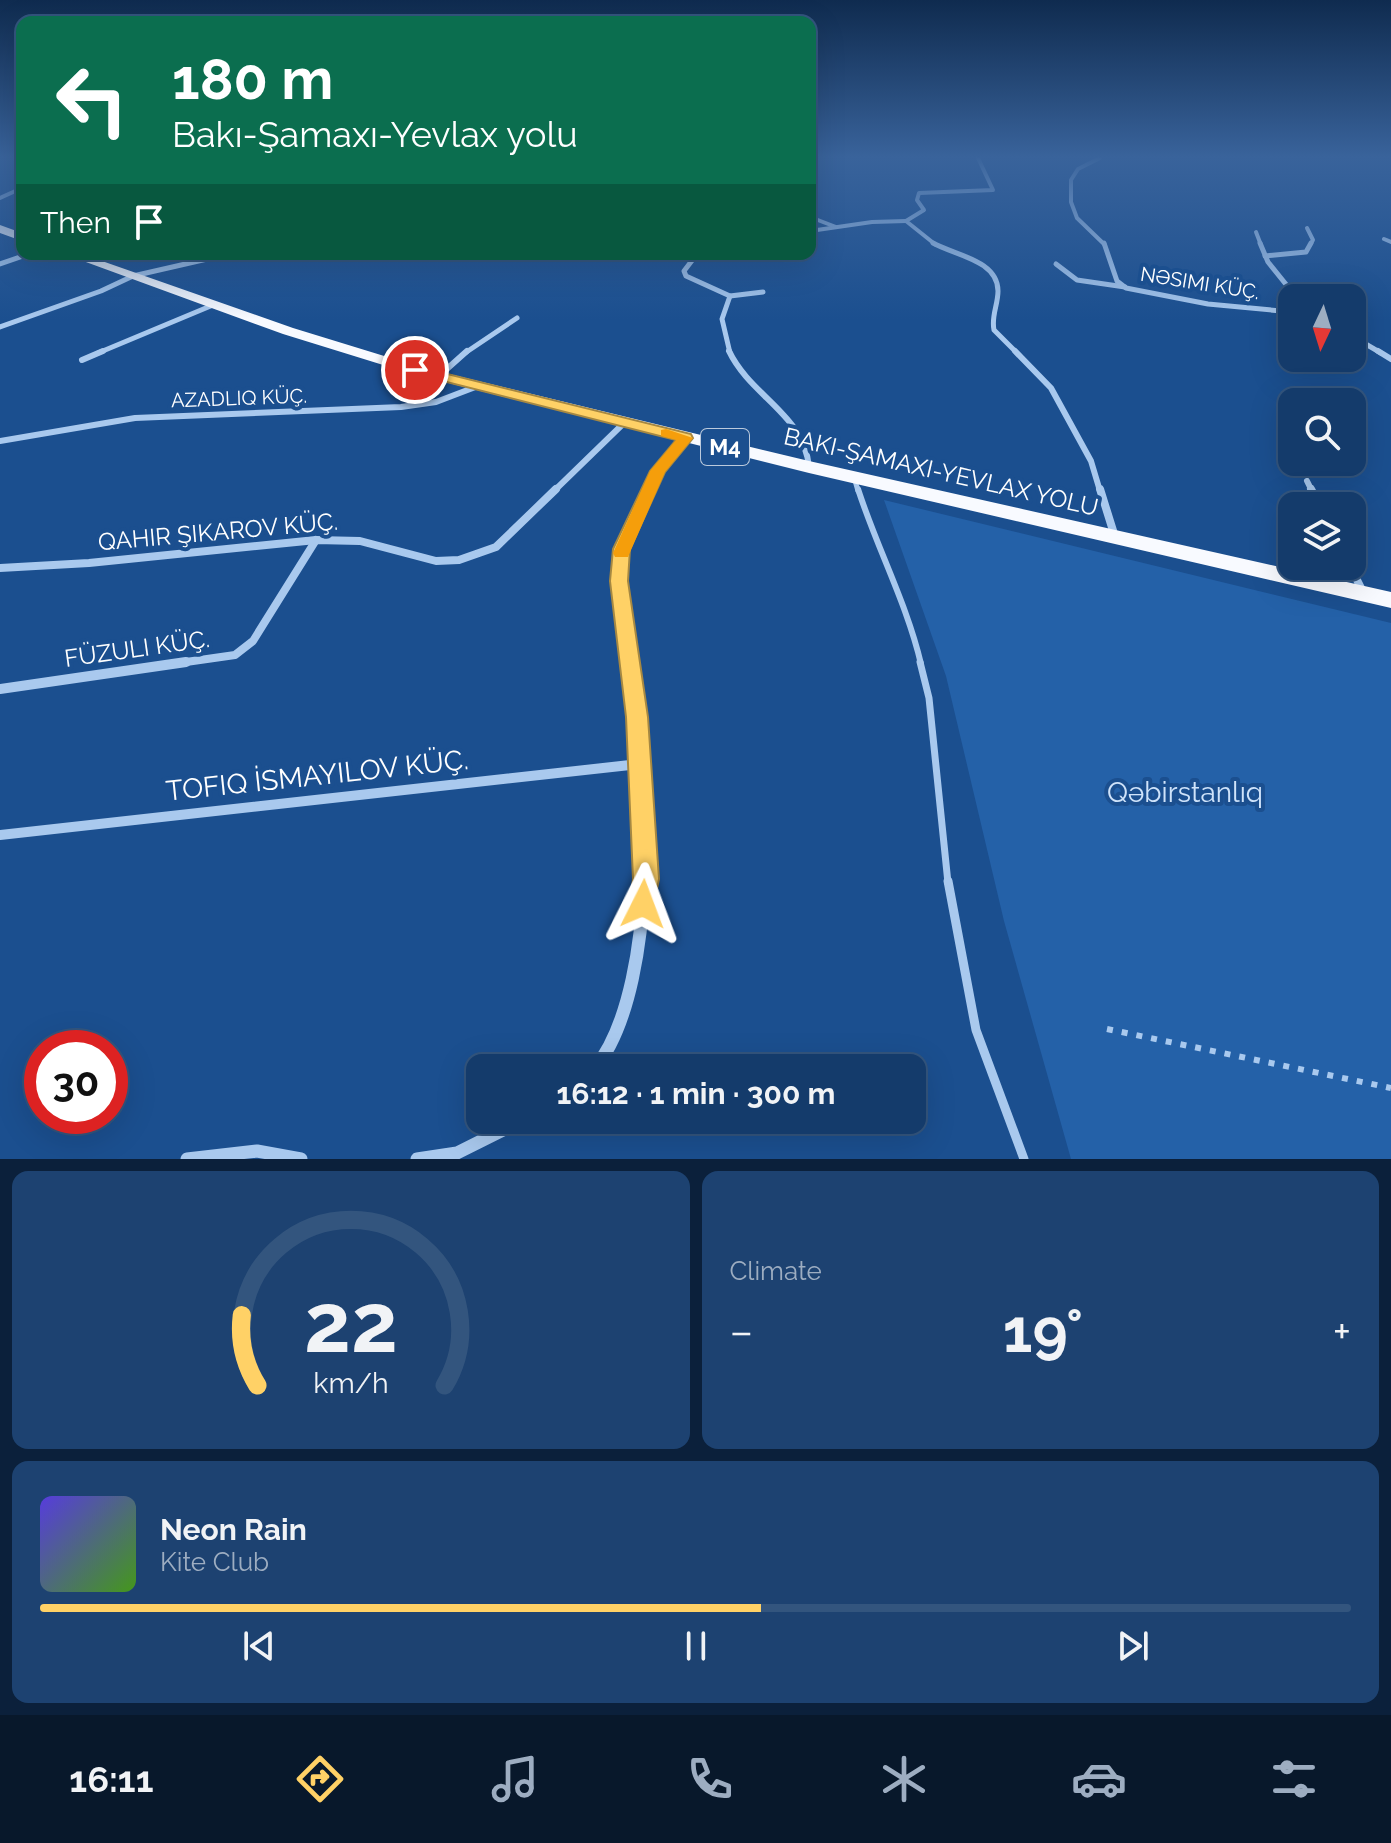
<!DOCTYPE html>
<meta charset="utf-8">
<style>
:root{--surface:#143b6b;--page:#1d4271;--text:#f1f3f6;--muted:#9dadc1;--line:#33557e;--accent:#ffd166}
body{margin:0;font-family:Raleway,sans-serif;background:var(--page);color:var(--text);height:100vh;display:flex;flex-direction:column;font-size:30px;white-space:nowrap}
*{box-sizing:border-box;margin:0}
p{font-size:26px;color:var(--muted)}
.icon{flex:none;width:44px;height:44px;fill:none;stroke:currentColor;stroke-width:2;stroke-linecap:round;stroke-linejoin:round}
.map{position:relative;height:1159px;overflow:hidden}
.side{display:flex;flex-direction:column;gap:12px;padding:12px;background:#0b203b;flex:1}
.side>*{flex:none}
.top-card{position:absolute;left:16px;top:16px;width:800px;height:244px;border-radius:16px;box-shadow:0 8px 32px #0002,0 0 0 2px var(--line);background:#0b6e4f;color:#fff;overflow:hidden}
.needle{width:52px;rotate:184deg}
.tools{position:absolute;left:1278px;top:284px;display:grid;gap:16px}
.tools a{display:grid;place-items:center;width:88px;height:88px;border-radius:16px;background:var(--surface);box-shadow:0 8px 32px #0002,0 0 0 2px var(--line);font-size:40px}
.speed{position:absolute;left:24px;top:1030px;display:flex;gap:16px;font-size:40px;font-weight:700;text-align:center}
.speed>*{display:grid;place-content:center;width:104px;height:104px;border-radius:50%;background:var(--surface);box-shadow:0 8px 32px #0002,0 0 0 2px var(--line);line-height:1}
.speed .limit{border:12px solid #d22;background:#fff;color:#111}
.pin{position:absolute;display:grid;place-items:center;width:68px;height:68px;color:#fff;margin:-34px;border:4px solid #fff;border-radius:50%;box-shadow:0 2px 8px #0007}
.me{position:absolute;width:88px;margin:-44px;rotate:3deg;stroke-linejoin:round;filter:drop-shadow(0 0 6px #0008)}
.turn{display:flex;align-items:center;gap:28px;height:168px;padding:0 24px;font-size:36px}
.turn .icon{width:104px;height:104px;stroke-width:2.5}
.turn b{display:block;font-size:56px;line-height:68px}
.then{display:flex;align-items:center;height:76px;padding:0 24px;background:#0003;gap:16px;font-size:30px}
.big{font-size:60px;font-weight:700;line-height:1.1}
.side .tile{flex:1;display:flex;flex-direction:column;justify-content:center;gap:12px;min-width:0;padding:0 28px;border-radius:16px;background:var(--page)}
.side .dial{align-items:center;gap:0}
.dial svg{height:208px;overflow:visible;fill:none;stroke:var(--line);stroke-width:7;stroke-linecap:round;text-anchor:middle}
.dial text{fill:var(--text);stroke:none}
.song{display:flex;align-items:center;gap:24px}
.cover{width:96px;height:96px;border-radius:12px;background:linear-gradient(135deg,hsl(250 70% 55%),hsl(100 70% 35%))}
.played{height:8px;border-radius:4px;background:linear-gradient(90deg,var(--accent) 55%,var(--line) 55%)}
.keys{display:flex;justify-content:space-around;direction:ltr}
.heat{display:flex;justify-content:space-between;align-items:center;font-size:44px;direction:ltr}
.side .tiles{flex:1;display:grid;gap:12px;grid-template-columns:1fr 1fr}
.tile:last-child{grid-column:span 2}
.trip{position:absolute;left:466px;top:1054px;width:460px;height:80px;border-radius:16px;background:var(--surface);box-shadow:0 8px 32px #0002,0 0 0 2px var(--line);font-weight:700;line-height:80px;text-align:center}
.tab-bar{display:flex;height:128px;justify-content:space-around;align-items:center;background:#08182b;color:var(--muted)}
.tab-bar .icon{width:56px;height:56px}
.tab-bar .selected{color:var(--accent)}
.tab-bar b{font-size:36px;color:var(--text)}
.map>svg:first-child{display:block}
.green{fill:#2461a8}
.lines{fill:none;stroke-linecap:round;stroke-linejoin:round}
.path{stroke:#a9c9ee;stroke-width:6;stroke-dasharray:6 9;stroke-linecap:butt}
.service-far3{stroke:#a9c9ee;stroke-width:5}
.service-far2{stroke:#a9c9ee;stroke-width:6}
.service-far1{stroke:#a9c9ee;stroke-width:7}
.service{stroke:#a9c9ee;stroke-width:9}
.minor-far5{stroke:#a9c9ee;stroke-width:4}
.minor-far4{stroke:#a9c9ee;stroke-width:5}
.minor-far3{stroke:#a9c9ee;stroke-width:6}
.minor-far2{stroke:#a9c9ee;stroke-width:8}
.minor-far1{stroke:#a9c9ee;stroke-width:10}
.minor{stroke:#a9c9ee;stroke-width:13}
.trunk{fill:#f8faff;fill-rule:evenodd}
.route{fill:#ffd166;stroke:#a68842;stroke-width:2}
.slow{fill:#f59e0b}
.labels{text-anchor:middle;stroke-width:8;stroke-linejoin:round;paint-order:stroke}
.far-street-label{font-size:20px;fill:#fff;stroke:#1b4f8f}
.shield{fill:#1b4f8f;stroke:#bbcadd;stroke-width:2}
.shield-label{font-size:22px;font-weight:bold;fill:#fff}
.street-label{font-size:24px;fill:#fff;stroke:#1b4f8f}
.near-street-label{font-size:28px;fill:#fff;stroke:#1b4f8f}
.near-park-label{font-size:28px;fill:#cfe3fa;stroke:#1b4f8f}
</style>
<div class="map">
<svg width="1391" height="1159" viewBox="0 0 1391 1159">
<rect width="100%" height="100%" fill="#1b4f8f"/>
<path class="green" d="M 884,500 L 1391,623 L 1391,1159 L 1071,1159 L 1004,921 L 946,676 Z"/>
<g class="lines">
<path class="path" d="M 1107,1029 L 1391,1088"/>
<path class="service-far3" d="M 854,477 L 858,491"/>
<path class="service-far2" d="M 858,489 C 877,548 907,604 921,664"/>
<path class="service-far1" d="M 920,662 L 929,698 L 948,883"/>
<path class="service" d="M 948,881 L 976,1030 L 1024,1159"/>
<g class="minor-far5">
<path d="M 1100,158 L 1078,169 L 1071,180 L 1071,202 L 1077,218 L 1105,245"/>
<path d="M 810,186 L 810,203"/>
<path d="M 0,198 L 22,188"/>
<path d="M 810,217 L 836,227"/>
<path d="M 1307,228 L 1313,240 L 1310,245"/>
<path d="M 810,231 L 872,222 L 906,221"/>
<path d="M 1256,232 L 1261,245"/>
<path d="M 1384,239 L 1391,242"/>
<path d="M 936,245 L 906,221 L 924,210 L 917,200 L 919,193 L 993,190 L 978,158"/>
</g>
<g class="minor-far4">
<path d="M 933,243 C 954,255 998,260 998,291 C 998,305 991,316 994,330 L 1017,353"/>
<path d="M 1104,243 L 1117,281 L 1126,288 L 1208,304 L 1292,312"/>
<path d="M 1260,243 L 1268,262 L 1297,298"/>
<path d="M 697,254 L 684,271 L 686,276 L 730,296 L 722,319 L 730,353"/>
<path d="M 1265,256 L 1306,252 L 1311,243"/>
<path d="M 0,264 L 29,254"/>
<path d="M 1056,264 L 1077,280 L 1125,287"/>
<path d="M 730,296 L 763,292"/>
<path d="M 0,327 L 101,291 L 133,276 L 229,254"/>
<path d="M 1352,336 L 1381,353"/>
<path d="M 98,353 L 213,305"/>
<path d="M 465,353 L 517,318"/>
</g>
<g class="minor-far3">
<path d="M 729,351 C 751,397 804,414 809,467"/>
<path d="M 1015,351 L 1051,388 L 1091,461 L 1100,491"/>
<path d="M 1378,351 L 1391,359"/>
<path d="M 82,360 L 103,351"/>
<path d="M 439,376 L 467,351"/>
<path d="M 0,441 L 135,418 L 401,407 L 436,402 L 478,386"/>
<path d="M 1307,481 L 1312,491"/>
<path d="M 554,491 L 624,423"/>
<path d="M 648,491 L 685,438"/>
</g>
<g class="minor-far2">
<path d="M 1100,489 L 1115,537"/>
<path d="M 1311,489 L 1320,506"/>
<path d="M 1350,566 L 1364,594"/>
<path d="M 0,568 L 89,563 L 316,540 L 360,541 L 436,561 L 459,560 L 496,547 L 556,489"/>
<path d="M 172,664 L 235,655 L 253,641 L 316,540"/>
<path d="M 629,664 C 617,592 611,555 649,489"/>
</g>
<g class="minor-far1">
<path d="M 629,662 L 641,764 L 644,883"/>
<path d="M 0,689 L 186,662"/>
<path d="M 0,835 L 639,764"/>
</g>
<g class="minor">
<path d="M 595,1068 C 631,1024 642,937 644,881"/>
<path d="M 187,1159 L 257,1151 L 301,1159"/>
<path d="M 417,1159 L 457,1153 L 523,1120"/>
</g>
<g class="trunk">
<path d="M 0,225 L 22,233 L 22,241 L 0,233 Z"/>
<path d="M 64,254 L 82,254 L 293,328 L 420,367 L 809,461 L 1391,592 L 1391,608 L 809,473 L 409,373 L 283,334 Z"/>
</g>
</g>
<linearGradient id="sky" x2="0" y2="1"><stop stop-color="#0f2b4f"/><stop offset="0.49" stop-color="#39639b"/><stop offset="1" stop-color="#39639b" stop-opacity="0"/></linearGradient>
<rect width="1391" height="320" fill="url(#sky)"/>
<path class="route" d="M 415,366 L 691,434 L 693,438 L 665,472 L 630,549 L 628,581 L 648,717 L 659,879 L 652,913 L 643,917 L 634,913 L 630,904 L 633,879 L 626,717 L 610,581 L 613,549 L 650,471 L 676,440 L 411,373 L 411,367 Z"/>
<path class="slow" d="M 666,429 L 693,438 L 665,472 L 628,557 L 615,557 L 613,553 L 650,471 L 676,440 L 661,436 L 661,430 Z"/>
<g class="labels">
<g class="far-street-label">
<text transform="translate(1200 283) rotate(9)" y="7">NƏSIMI KÜÇ.</text>
<text transform="translate(239 398) rotate(-2)" y="7">AZADLIQ KÜÇ.</text>
</g>
<rect class="shield" x="701" y="429" width="48" height="36" rx="6"/>
<g class="shield-label">
<text x="725" y="455">M4</text>
</g>
<g class="street-label">
<text transform="translate(941 472) rotate(13)" y="8">BAKI-ŞAMAXI-YEVLAX YOLU</text>
<text transform="translate(218 532) rotate(-5)" y="8">QAHIR ŞIKAROV KÜÇ.</text>
<text transform="translate(137 649) rotate(-8)" y="8">FÜZULI KÜÇ.</text>
</g>
<g class="near-street-label">
<text transform="translate(317 775) rotate(-6)" y="10">TOFIQ İSMAYILOV KÜÇ.</text>
</g>
<g class="near-park-label">
<text x="1185" y="802">Qəbirstanlıq</text>
</g>
</g>
</svg>
<div class="tools">
<a><svg class="needle" viewBox="-14 -14 28 28"><path d="M0-13l5 13h-10z" fill="#e53935"/><path d="M0 13l5-13h-10z" fill="#9dadc1"/></svg></a>
<a><svg class="icon" aria-label="search" viewBox="0 0 24 24"><circle cx="10" cy="10" r="6"/><path d="M15 15l6 6"/></svg></a>
<a><svg class="icon" aria-label="layers" viewBox="0 0 24 24"><path d="M12 4l9 5-9 5-9-5zM3 14l9 5 9-5"/></svg></a>
</div>
<div class="speed"><div class="limit">30</div></div>
<div class="pin" style="left:415px;top:370px;background:#d93025"><svg class="icon" aria-label="arrive" viewBox="0 0 24 24"><path d="M6 21V4h12l-3 4 3 4H6"/></svg></div>
<svg class="me" style="left:643px;top:904px" viewBox="-20 -20 40 40"><path d="M0-17L14 15 0 8-14 15z" fill="#ffd166" stroke="#fff" stroke-width="4"/></svg>
<div class="trip">16:12 · 1 min · 300 m</div>
<div class="top-card">
<div class="turn"><svg class="icon" aria-label="left" viewBox="0 0 24 24"><path d="M17 20v-9H6M10 6l-5 5 5 5"/></svg><div><b>180 m</b>Bakı-Şamaxı-Yevlax yolu</div></div>
<div class="then">Then<svg class="icon" aria-label="arrive" viewBox="0 0 24 24"><path d="M6 21V4h12l-3 4 3 4H6"/></svg></div>
</div>
</div>
<section class="side">
<div class="tiles">
<div class="tile dial"><svg viewBox="0 0 100 80">
<path d="M14 69A42 42 0 1 1 86 69"/>
<path d="M14 69A42 42 0 0 1 8 42" stroke="#ffd166"/>
<text x="50" y="56" font-size="32" font-weight="700">22</text>
<text x="50" y="72" font-size="11">km/h</text>
</svg></div>
<div class="tile"><p>Climate</p>
<div class="heat"><a>−</a><b class="big">19°</b><a>+</a></div>
</div>
<div class="tile">
<div class="song"><i class="cover"></i><div><b>Neon Rain</b><p>Kite Club</p></div></div>
<div class="played"></div>
<div class="keys"><svg class="icon" aria-label="previous" viewBox="0 0 24 24"><path d="M18 5L8 12l10 7zM5 5v14"/></svg><svg class="icon" aria-label="pause" viewBox="0 0 24 24"><path d="M8 5v14M16 5v14"/></svg><svg class="icon" aria-label="next" viewBox="0 0 24 24"><path d="M6 5l10 7-10 7zM19 5v14"/></svg></div>
</div>
</div>
</section>
<nav class="tab-bar">
<b>16:11</b>
<svg class="icon selected" aria-label="directions" viewBox="0 0 24 24"><path d="M12 3l9 9-9 9-9-9zM9 14v-3h6M13 9l2 2-2 2"/></svg>
<svg class="icon" aria-label="music" viewBox="0 0 24 24"><path d="M9 18V5l10-2v13"/><circle cx="6" cy="18" r="3"/><circle cx="16" cy="16" r="3"/></svg>
<svg class="icon" aria-label="phone" viewBox="0 0 24 24"><path d="M5 4h4l2 5-3 2q2 4 5 5l2-3 5 2v4C11 20 4 13 5 4z"/></svg>
<svg class="icon" aria-label="climate" viewBox="0 0 24 24"><path d="M12 3v18M4 7l16 10M4 17L20 7"/></svg>
<svg class="icon" aria-label="car" viewBox="0 0 24 24"><path d="M5 17H2v-5l4-1 3-4h7l3 4 3 1v5h-3M9 17h6M6 11h13"/><circle cx="7" cy="17" r="2"/><circle cx="17" cy="17" r="2"/></svg>
<svg class="icon" aria-label="filters" viewBox="0 0 24 24"><path d="M4 7h16M4 17h16"/><circle cx="9" cy="7" r="2"/><circle cx="15" cy="17" r="2"/></svg>
</nav>
